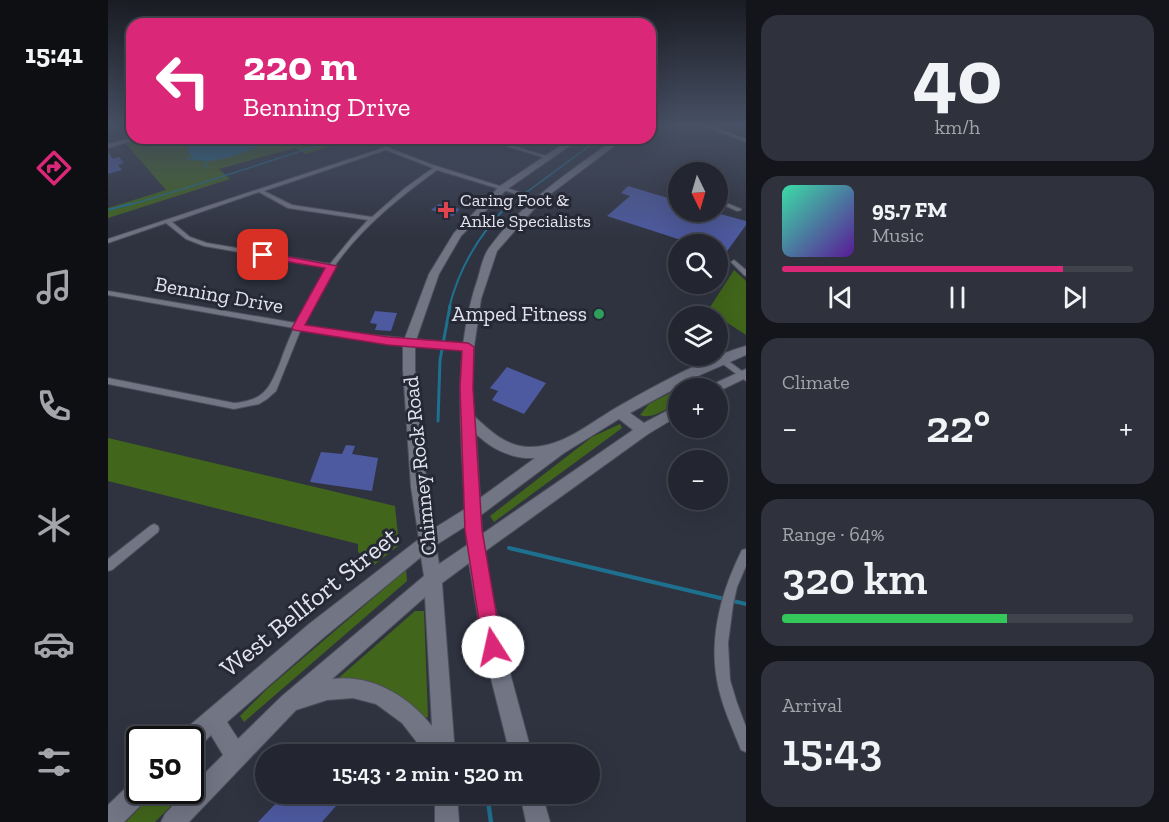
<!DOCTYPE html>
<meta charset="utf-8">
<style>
:root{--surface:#232630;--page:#2f323c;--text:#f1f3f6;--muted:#a3a5ab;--line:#40434c;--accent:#db2777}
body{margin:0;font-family:"Zilla Slab",serif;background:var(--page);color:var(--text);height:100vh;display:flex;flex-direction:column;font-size:22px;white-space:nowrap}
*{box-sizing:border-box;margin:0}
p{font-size:20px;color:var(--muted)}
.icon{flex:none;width:33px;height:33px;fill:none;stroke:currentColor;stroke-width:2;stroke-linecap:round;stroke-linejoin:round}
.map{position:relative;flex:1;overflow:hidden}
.details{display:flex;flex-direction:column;gap:15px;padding:15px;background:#13151a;width:423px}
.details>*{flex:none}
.guide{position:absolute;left:18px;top:18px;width:530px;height:126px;border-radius:18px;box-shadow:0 6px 24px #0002,0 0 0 2px var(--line);background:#db2777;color:#fff;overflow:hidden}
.needle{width:39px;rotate:175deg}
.controls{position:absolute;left:560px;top:162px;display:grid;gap:12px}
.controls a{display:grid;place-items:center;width:60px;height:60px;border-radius:50%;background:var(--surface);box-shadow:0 6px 24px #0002,0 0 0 2px var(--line);font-size:30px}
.speed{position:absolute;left:18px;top:726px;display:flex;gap:12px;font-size:30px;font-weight:700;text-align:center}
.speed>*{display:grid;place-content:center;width:78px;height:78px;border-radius:50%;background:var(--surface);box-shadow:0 6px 24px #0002,0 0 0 2px var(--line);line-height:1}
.speed .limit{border:3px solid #111;border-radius:9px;background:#fff;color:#111}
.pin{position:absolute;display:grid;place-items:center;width:51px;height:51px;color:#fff;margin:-26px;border-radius:12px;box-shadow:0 3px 9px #0006}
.me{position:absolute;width:66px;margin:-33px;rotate:350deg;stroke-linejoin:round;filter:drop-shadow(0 0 4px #0008)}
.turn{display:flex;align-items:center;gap:21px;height:126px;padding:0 18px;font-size:27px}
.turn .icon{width:78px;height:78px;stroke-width:2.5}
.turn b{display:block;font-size:42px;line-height:51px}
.big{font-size:45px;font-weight:600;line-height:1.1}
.details .widget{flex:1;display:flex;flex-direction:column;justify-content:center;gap:9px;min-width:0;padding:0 21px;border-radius:18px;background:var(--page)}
.details .dial{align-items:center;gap:0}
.dial b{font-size:78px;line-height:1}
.song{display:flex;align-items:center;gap:18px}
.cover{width:72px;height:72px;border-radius:9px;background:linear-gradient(135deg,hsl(160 70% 55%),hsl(270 70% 35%))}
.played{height:6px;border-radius:3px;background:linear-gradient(90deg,var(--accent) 80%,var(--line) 80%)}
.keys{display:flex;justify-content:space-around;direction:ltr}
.heat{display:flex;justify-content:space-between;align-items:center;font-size:33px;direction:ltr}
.charge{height:9px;border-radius:4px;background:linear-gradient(90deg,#34c759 64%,var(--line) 0)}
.trip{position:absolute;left:147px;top:744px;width:345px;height:60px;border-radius:30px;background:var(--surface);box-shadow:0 6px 24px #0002,0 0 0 2px var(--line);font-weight:600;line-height:60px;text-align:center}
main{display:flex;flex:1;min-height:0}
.dock{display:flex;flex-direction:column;width:108px;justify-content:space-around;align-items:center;background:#0e0f13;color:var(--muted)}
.dock .icon{width:42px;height:42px}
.dock .on{color:var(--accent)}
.dock b{font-size:27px;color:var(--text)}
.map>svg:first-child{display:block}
.green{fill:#41651b}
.water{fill:#1e708f}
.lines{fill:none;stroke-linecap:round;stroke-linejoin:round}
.stream-far4{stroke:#1e708f;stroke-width:1.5}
.stream-far3{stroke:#1e708f;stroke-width:2}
.stream-far2{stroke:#1e708f;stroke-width:3}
.stream-far1{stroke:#1e708f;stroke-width:4}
.stream{stroke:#1e708f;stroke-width:4.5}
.building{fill:#4d5aa0}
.pedestrian-casing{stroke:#4d4f5a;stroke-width:2}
.minor-casing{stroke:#4d4f5a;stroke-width:2}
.tertiary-casing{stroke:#4d4f5a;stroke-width:2}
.secondary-casing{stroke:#4d4f5a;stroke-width:2}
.pedestrian{fill:#717584;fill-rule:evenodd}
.minor{fill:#717584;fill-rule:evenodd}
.tertiary{fill:#717584;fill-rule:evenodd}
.secondary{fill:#717584;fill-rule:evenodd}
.route{fill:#db2777;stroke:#8e194d;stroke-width:1.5}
.health-dot{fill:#e0444e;stroke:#262935;stroke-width:2}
.leisure-dot{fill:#2e9e5b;stroke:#262935;stroke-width:2}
.labels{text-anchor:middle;stroke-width:6;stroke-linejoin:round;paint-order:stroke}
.far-poi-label{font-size:18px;fill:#e2e4ed;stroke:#262935;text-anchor:start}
.street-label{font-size:21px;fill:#e2e4ed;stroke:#262935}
.poi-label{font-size:21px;fill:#e2e4ed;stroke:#262935;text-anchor:end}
.near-street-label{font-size:26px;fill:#e2e4ed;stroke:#262935}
</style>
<main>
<nav class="dock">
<b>15:41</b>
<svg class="icon on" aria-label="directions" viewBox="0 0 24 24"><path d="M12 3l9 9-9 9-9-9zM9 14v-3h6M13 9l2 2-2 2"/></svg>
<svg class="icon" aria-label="music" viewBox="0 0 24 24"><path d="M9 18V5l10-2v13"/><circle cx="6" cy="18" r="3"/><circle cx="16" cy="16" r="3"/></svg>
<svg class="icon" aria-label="phone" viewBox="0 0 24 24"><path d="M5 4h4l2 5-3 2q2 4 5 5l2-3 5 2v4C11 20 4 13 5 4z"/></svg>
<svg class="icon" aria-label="climate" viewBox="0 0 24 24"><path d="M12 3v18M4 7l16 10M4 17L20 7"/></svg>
<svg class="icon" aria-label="car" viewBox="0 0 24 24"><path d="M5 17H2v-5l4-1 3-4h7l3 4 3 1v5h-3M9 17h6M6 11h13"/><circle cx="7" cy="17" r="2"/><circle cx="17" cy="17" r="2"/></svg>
<svg class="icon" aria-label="filters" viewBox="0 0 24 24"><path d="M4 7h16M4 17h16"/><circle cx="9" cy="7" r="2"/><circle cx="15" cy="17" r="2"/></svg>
</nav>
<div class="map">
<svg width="638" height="822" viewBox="0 0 638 822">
<rect width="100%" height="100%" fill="#2f3340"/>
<g class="green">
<path d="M 43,138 L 248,138 L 198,154 L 187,148 L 111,169 L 122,179 L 0,218 L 0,208 L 58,190 L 18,144 Z"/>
<path d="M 626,270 L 638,281 L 638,335 L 609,316 L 597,315 Z"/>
<path d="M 570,389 L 570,402 C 559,408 545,420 532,415 L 541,404 Z"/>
<path d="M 512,424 L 514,428 L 386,522 L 382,516 L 484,437 Z"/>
<path d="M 0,438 L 287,506 L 291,545 L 266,565 L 250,552 L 250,544 L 0,481 Z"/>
<path d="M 298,570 L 299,581 L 136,722 L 132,716 L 159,689 Z"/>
<path d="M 307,611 L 316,611 L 320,717 L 313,719 L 301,705 L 266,683 L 226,682 Z"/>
<path d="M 48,791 L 78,791 L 47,822 L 18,822 Z"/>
</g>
<path class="water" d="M 102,138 L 169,138 C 149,147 113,165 86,160 L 80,151 L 81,146 Z"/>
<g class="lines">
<g class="stream-far4">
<path d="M 78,160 L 88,156"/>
<path d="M 97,168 L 100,160"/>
<path d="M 17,206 C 90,186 162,160 235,138"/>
<path d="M 400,206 L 492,138"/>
</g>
<g class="stream-far3">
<path d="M 0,210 L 22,204"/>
<path d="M 341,308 C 351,268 372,233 401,204"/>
</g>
<path class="stream-far2" d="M 330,421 L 332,360 L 342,306"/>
<path class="stream-far1" d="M 401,548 L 638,604"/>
<g class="stream">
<path d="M 372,749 L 373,754"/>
<path d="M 379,794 L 383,822"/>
</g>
</g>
<g class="building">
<path d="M 0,152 L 5,159 L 11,157 L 16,163 L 10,165 L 14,170 L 0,174 Z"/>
<path d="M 520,186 L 570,201 L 570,212 L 605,212 L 638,221 L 638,225 L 617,254 L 609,252 L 609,244 L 570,244 L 573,240 L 499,216 L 522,196 L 513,193 Z"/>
<path d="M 331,204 L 352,209 L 345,216 L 323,210 Z"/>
<path d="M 267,311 L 289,313 L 283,331 L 267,330 L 269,324 L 262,323 Z"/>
<path d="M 399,367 L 438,383 L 416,414 L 384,400 L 390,391 L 382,388 Z"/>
<path d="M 238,445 L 247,446 L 244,454 L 270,458 L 264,491 L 202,482 L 213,452 L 234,454 Z"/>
<path d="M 177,794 L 219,794 L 228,806 L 214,822 L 150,822 Z"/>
</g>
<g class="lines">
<defs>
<path id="pedestrian" d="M 609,199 L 633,209 L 633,210 L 629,211 L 609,202 Z"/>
<g id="minor">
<path d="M 594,125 L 600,125 L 638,139 L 638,142 Z"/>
<path d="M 371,138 L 378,138 L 442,157 L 438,158 Z"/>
<path d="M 278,147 L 325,165 L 433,199 L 428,200 L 329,170 C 292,197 255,226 228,264 C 215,282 205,304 195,325 L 253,334 L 360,344 L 364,347 L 363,349 L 253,340 L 193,329 L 168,391 L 159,399 L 151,404 L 126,409 L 0,384 L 0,378 L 126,403 C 157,400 161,389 172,363 C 176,351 181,339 186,328 L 0,295 L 0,291 L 188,323 L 203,294 L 219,267 L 96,246 L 78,239 L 58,223 L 0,243 L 0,239 ZM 278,150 L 325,168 L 297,188 L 264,217 L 184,205 L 156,191 ZM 151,192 L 180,208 L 260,220 L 245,236 L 222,264 L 99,243 L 82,237 L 64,222 Z"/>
<path d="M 626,260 L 638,270 L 638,276 L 636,275 L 623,262 Z"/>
<path d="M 615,357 L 638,374 L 638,381 L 612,362 L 611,360 L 612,358 Z"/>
<path d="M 46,524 L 50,526 L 51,529 L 50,532 L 4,570 L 0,571 L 0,559 L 42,526 Z"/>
<path d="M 638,549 L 638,566 L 629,587 L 625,605 L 620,643 L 622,680 L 629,703 L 638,727 L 638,752 L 633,750 C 624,727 613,704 609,680 C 601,635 614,590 634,550 Z"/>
</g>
<path id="tertiary" d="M 24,138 L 34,138 L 0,148 L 0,144 Z"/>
<g id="secondary">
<path d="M 464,138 L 473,138 L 398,190 L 353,236 L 331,274 L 307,343 L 307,370 L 319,487 L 325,529 L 357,509 C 353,431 344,353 370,278 C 373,268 375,256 381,248 C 414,202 463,171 508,138 L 517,138 L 433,201 L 389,251 L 373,299 L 366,347 L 364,388 L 366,416 C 382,431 398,446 420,447 C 453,448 479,425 506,409 C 543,388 598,357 638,346 L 638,355 L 592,375 L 522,413 L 536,423 L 570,405 L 570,416 L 540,434 L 376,552 L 395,647 L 424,754 L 402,754 L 375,647 L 361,563 L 334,583 L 347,754 L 318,754 L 294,723 L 268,704 L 245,698 L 219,700 L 188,710 L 81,822 L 53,822 L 57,814 L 80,790 L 82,790 L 82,788 L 115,755 L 103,735 L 90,748 L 82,750 L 82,740 L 72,740 L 74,732 L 201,624 L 311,539 L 303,487 L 295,370 L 295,343 L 321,274 L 346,233 L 392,186 ZM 511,419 L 525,430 L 374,534 L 373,515 L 456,453 ZM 368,434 C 385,450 404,459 427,458 L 372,498 ZM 358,526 L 359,545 L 331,564 L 328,545 ZM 313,557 L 316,576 L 174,696 L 130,739 L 119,722 L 215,638 ZM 317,597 L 324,726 C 300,696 264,674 224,679 Z"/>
<path d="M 638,369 L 638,378 L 609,392 L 609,388 L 602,388 L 603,385 Z"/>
<path d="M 32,779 L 32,790 L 43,790 L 40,798 L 16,822 L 0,822 L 0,805 L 24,782 Z"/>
<path d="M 327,794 L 349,794 L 351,822 L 327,822 Z"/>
<path d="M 412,794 L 434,794 L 442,822 L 418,822 Z"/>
</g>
</defs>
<use href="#pedestrian" class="pedestrian-casing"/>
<use href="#minor" class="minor-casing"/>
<use href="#tertiary" class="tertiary-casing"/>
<use href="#secondary" class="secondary-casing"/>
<use href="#pedestrian" class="pedestrian"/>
<use href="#minor" class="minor"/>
<use href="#tertiary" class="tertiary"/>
<use href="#secondary" class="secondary"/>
</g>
<linearGradient id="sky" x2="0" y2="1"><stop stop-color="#1a1c23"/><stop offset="0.52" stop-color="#475064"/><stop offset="1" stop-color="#475064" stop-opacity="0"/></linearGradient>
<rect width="638" height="240" fill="url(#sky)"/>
<path class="route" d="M 155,252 L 229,266 L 197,325 L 280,337 L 360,343 L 366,347 L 365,388 L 374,530 L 394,647 L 391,654 L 385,656 L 378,654 L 375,647 L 357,530 L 352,388 L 354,351 L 280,345 L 186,330 L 184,328 L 217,268 L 151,257 L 151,253 Z"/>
<path class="health-dot" d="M335 201h6v6h6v6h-6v6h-6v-6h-6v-6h6z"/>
<circle class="leisure-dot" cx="491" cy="314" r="6"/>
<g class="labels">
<g class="far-poi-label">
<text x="352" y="206">Caring Foot &amp;<tspan x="352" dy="21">Ankle Specialists</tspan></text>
</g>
<g class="street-label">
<text transform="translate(111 295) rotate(10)" y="7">Benning Drive</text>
<text transform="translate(312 466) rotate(-96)" y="7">Chimney Rock Road</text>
</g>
<g class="poi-label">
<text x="479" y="321">Amped Fitness</text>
</g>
<g class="near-street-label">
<text transform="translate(201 602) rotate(-39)" y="9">West Bellfort Street</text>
</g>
</g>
</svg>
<div class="controls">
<a><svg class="needle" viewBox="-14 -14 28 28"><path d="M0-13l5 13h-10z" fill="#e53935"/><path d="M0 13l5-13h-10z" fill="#a3a5ab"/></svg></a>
<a><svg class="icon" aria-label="search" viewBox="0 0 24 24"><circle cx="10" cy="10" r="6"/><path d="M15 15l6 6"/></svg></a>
<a><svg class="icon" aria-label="layers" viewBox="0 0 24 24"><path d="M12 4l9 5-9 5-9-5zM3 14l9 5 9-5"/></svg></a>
<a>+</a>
<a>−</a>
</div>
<div class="speed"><div class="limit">50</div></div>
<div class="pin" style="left:155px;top:255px;background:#d93025"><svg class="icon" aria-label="arrive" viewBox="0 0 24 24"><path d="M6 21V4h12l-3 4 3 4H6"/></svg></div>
<svg class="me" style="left:385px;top:647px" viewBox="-20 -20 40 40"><circle r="19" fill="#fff"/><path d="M0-13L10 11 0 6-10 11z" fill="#db2777"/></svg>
<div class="trip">15:43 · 2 min · 520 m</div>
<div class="guide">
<div class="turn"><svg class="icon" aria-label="left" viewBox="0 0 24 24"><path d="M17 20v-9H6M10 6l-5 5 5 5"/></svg><div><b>220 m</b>Benning Drive</div></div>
</div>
</div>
<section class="details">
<div class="widget dial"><b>40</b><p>km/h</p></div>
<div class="widget">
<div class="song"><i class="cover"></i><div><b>95.7 FM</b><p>Music</p></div></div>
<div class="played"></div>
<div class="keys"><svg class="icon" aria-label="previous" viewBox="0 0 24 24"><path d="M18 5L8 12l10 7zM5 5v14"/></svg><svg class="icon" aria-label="pause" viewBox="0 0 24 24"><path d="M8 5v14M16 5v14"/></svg><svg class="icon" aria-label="next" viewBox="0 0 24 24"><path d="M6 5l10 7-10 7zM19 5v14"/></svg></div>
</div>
<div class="widget"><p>Climate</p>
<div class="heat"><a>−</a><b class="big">22°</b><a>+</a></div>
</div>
<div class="widget"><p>Range · 64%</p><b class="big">320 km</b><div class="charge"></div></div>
<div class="widget"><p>Arrival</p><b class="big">15:43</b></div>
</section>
</main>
